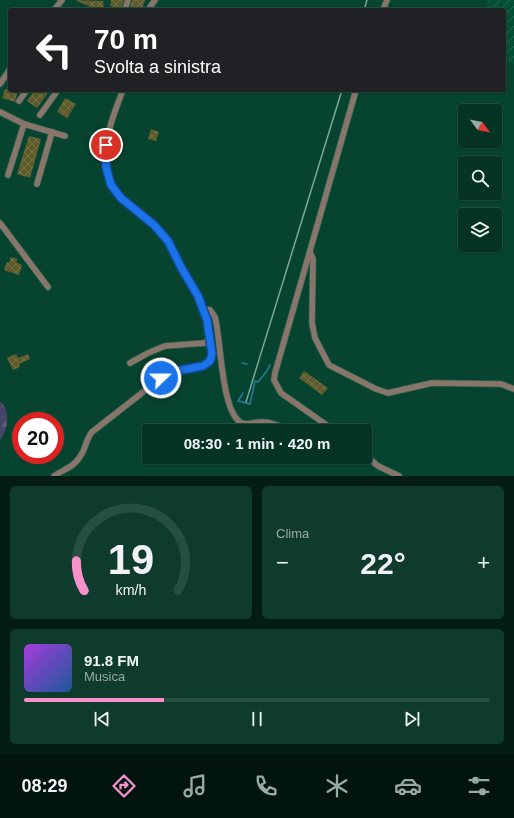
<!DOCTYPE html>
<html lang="it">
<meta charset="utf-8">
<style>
:root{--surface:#053324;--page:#0e3b2c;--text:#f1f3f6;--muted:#97aaa6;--line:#264e41;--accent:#f890cc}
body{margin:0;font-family:Arial,sans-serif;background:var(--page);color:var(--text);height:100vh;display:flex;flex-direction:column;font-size:15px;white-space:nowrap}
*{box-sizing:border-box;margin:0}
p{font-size:13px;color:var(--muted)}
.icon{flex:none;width:22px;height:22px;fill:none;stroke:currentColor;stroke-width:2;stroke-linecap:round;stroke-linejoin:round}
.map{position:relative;height:476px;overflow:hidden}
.sheet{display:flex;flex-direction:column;gap:10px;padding:10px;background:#031c14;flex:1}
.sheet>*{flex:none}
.banner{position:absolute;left:8px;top:8px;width:498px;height:84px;border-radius:4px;box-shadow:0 1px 3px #0004,0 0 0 1px var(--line);background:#202124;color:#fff;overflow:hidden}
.needle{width:26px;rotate:122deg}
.fabs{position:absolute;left:458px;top:104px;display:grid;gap:8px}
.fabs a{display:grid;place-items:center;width:44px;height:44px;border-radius:4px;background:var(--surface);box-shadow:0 1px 3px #0004,0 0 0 1px var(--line);font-size:20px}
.speed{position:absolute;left:12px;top:412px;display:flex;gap:8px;font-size:20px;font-weight:700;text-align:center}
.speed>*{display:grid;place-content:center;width:52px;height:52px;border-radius:50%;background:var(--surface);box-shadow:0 1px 3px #0004,0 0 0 1px var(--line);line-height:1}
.speed .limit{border:6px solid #d22;background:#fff;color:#111}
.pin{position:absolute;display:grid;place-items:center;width:34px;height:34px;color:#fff;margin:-17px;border:2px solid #fff;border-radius:50%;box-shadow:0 1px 4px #0007}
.me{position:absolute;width:44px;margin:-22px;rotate:68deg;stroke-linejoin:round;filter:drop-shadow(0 0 3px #0008)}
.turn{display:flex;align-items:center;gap:14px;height:84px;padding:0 20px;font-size:18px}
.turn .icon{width:52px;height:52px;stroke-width:2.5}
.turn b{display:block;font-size:28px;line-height:34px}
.big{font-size:30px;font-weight:700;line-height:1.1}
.sheet .tile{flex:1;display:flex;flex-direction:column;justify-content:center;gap:6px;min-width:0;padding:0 14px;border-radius:6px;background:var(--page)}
.sheet .dial{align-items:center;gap:0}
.dial svg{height:104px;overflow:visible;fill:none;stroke:var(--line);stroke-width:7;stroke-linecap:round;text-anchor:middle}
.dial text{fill:var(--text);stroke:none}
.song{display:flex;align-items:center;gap:12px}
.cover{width:48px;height:48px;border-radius:6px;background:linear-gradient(135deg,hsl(280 70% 55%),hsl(210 70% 35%))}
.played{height:4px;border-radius:2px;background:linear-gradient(90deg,var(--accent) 30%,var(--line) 30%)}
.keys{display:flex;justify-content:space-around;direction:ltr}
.heat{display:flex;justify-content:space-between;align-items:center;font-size:22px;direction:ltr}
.sheet .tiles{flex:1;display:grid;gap:10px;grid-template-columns:1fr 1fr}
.tile:last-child{grid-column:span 2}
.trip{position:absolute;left:142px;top:424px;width:230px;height:40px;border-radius:4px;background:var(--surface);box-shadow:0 1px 3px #0004,0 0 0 1px var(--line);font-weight:700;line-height:40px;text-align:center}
.dock{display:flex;height:64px;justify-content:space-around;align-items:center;background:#02140e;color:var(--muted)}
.dock .icon{width:28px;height:28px}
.dock .current{color:var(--accent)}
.dock b{font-size:18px;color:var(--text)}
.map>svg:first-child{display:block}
.industrial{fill:url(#industrial-furrows)}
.forest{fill:url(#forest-firs)}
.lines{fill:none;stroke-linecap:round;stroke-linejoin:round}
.stream{stroke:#257e9c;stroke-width:1.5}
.building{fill:url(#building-cross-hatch)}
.minor-casing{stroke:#2d6451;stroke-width:7}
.minor{stroke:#8a756b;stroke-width:5.5}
.rail{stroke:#7da797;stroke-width:1.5}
.route-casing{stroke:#114b97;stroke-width:10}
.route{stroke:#1a73e8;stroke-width:7}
</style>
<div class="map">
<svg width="514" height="476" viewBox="0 0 514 476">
<defs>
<pattern id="industrial-furrows" width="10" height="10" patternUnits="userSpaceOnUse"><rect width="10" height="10" fill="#024f37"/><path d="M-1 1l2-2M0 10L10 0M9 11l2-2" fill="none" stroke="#266954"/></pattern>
<pattern id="forest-firs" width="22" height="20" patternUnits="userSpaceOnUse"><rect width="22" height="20" fill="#464569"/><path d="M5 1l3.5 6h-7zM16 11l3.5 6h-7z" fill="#60607e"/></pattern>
<pattern id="building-cross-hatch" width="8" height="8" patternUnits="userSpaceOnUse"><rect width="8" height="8" fill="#5e5a2a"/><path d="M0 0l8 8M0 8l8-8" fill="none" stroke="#747249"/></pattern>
</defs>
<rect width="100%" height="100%" fill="#074430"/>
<path class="industrial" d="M 489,0 L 514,0 L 514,64 L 504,59 L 504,10 L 483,10 Z"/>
<path class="forest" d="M 0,402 C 11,409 8,431 0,440 Z"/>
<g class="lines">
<g class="stream">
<path d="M 242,363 L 247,364"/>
<path d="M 243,393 L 238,401 L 250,404 L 255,381 L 258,382 L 267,371 L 270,365"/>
</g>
</g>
<g class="building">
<path d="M 75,0 L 103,1 L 104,10 L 95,9 Z"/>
<path d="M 111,0 L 124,0 L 121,9 L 110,6 Z"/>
<path d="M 132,0 L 145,0 L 142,10 L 130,8 Z"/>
<path d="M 5,89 L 18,90 L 15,102 L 2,98 Z"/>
<path d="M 35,90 L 50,90 L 37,108 L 27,101 Z"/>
<path d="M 65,98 L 76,104 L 67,118 L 57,112 Z"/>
<path d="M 151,129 L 159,132 L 156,141 L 148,139 Z"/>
<path d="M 29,136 L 41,139 L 30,178 L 17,174 Z"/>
<path d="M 11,257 L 18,259 L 16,262 L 22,265 L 19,275 L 4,270 L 7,262 L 9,263 Z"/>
<path d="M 16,354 L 18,358 L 28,354 L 30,359 L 19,364 L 20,367 L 13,370 L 7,358 Z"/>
<path d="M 304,371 L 328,388 L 322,395 L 299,378 Z"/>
</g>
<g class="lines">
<defs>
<g id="minor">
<path d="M 54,10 L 62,0"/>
<path d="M 125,10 L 128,0"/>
<path d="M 148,10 L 155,0"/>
<path d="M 383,10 L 387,0"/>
<path d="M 0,84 L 10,69"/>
<path d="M 123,90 C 110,123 92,167 120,197 C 133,210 149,219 162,233 C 171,243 175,255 181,267 C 185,276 192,284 197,293 C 204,307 208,321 210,337 L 205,343 L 165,346 L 148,353 L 130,363"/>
<path d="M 19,101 L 27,90"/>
<path d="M 0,112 L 24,124 L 65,136"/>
<path d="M 40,115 L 58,90"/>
<path d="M 8,175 L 24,124"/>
<path d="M 37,184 L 52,132"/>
<path d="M 0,223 L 48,287"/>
<path d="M 310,252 L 313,259 L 312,323 L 315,338 L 329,365 L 376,389 L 388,393 L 432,383 L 501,384 L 514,389"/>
<path d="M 204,309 L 210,310 L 215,317 C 221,338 221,414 242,423 C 249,426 256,421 263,422 C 273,422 283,428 292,431"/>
<path d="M 335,431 L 281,393 L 274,380 L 275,373 L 356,90"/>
<path d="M 365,455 L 378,466 L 399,476"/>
<path d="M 54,476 C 64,469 75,467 81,455 C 86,448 86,439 92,432 L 161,378 L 176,371 L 207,364 L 212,356 L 210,337"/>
</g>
</defs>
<use href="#minor" class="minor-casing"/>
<use href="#minor" class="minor"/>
<g class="rail">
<path d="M 364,10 L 367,0"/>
<path d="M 246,402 L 342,90"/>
</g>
</g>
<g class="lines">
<defs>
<path id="route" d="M 106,145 L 106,167 L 111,185 L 121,198 L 154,225 L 168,241 L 182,269 L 198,296 L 207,320 L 212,354 L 210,361 L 203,366 L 176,371 L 161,378"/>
</defs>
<use href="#route" class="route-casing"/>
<use href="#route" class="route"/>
</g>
</svg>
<div class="fabs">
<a><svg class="needle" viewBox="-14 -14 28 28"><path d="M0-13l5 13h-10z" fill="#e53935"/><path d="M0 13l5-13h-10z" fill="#97aaa6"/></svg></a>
<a><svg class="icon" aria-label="search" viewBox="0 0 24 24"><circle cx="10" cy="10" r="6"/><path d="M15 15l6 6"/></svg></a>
<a><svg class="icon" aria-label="layers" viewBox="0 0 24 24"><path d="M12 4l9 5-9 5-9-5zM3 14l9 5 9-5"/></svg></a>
</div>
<div class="speed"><div class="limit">20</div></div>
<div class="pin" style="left:106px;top:145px;background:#d93025"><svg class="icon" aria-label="arrive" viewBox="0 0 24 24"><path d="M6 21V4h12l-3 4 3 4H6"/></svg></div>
<svg class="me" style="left:161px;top:378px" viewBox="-20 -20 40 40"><circle r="17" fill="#1a73e8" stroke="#fff" stroke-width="3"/><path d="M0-11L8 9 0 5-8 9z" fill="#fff"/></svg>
<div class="trip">08:30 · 1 min · 420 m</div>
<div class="banner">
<div class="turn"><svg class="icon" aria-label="left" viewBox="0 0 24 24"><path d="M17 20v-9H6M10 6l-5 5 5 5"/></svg><div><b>70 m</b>Svolta a sinistra</div></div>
</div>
</div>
<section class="sheet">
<div class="tiles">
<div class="tile dial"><svg viewBox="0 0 100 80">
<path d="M14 69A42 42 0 1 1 86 69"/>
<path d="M14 69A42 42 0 0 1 8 46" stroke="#f890cc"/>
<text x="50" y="56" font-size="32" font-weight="700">19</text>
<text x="50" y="72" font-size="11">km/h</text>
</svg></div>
<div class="tile"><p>Clima</p>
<div class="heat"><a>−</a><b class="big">22°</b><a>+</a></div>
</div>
<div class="tile">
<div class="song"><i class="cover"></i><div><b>91.8 FM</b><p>Musica</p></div></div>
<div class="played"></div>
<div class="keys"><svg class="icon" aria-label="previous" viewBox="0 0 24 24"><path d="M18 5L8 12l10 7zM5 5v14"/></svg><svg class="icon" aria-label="pause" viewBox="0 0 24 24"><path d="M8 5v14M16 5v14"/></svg><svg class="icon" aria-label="next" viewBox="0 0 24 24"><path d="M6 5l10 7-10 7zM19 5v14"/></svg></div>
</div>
</div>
</section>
<nav class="dock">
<b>08:29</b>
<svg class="icon current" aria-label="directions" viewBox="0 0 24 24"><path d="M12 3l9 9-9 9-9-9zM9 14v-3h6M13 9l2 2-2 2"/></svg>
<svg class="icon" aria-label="music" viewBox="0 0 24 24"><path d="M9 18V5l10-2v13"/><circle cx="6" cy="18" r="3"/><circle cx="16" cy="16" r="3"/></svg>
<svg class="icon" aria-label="phone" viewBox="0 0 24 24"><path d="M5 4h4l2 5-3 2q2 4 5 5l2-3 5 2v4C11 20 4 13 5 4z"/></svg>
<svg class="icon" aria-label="climate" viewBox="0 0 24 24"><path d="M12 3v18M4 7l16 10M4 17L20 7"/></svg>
<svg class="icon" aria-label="car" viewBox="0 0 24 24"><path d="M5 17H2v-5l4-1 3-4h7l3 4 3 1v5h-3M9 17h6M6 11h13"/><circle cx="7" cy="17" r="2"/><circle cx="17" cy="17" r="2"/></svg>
<svg class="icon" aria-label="filters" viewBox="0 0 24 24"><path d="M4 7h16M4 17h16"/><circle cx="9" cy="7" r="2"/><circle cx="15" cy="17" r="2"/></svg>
</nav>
